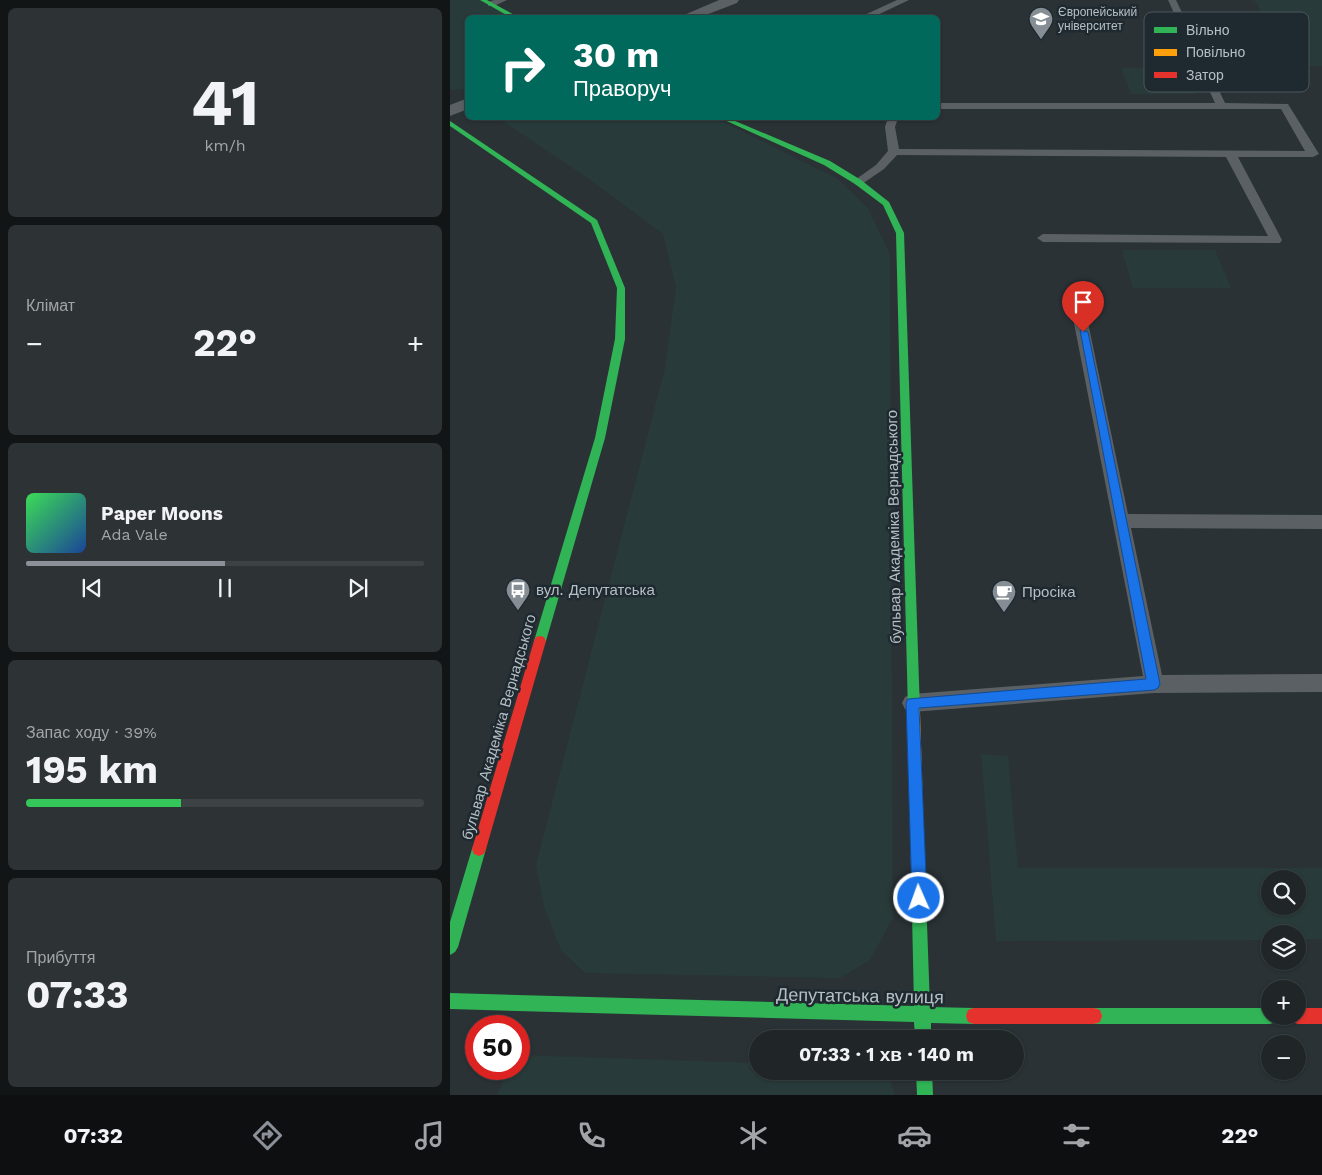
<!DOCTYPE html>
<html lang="uk">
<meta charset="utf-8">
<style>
:root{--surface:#202628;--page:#2d3234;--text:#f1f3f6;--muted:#a2a5a8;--line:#3d4345;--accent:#8c9099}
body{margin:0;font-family:"Work Sans",sans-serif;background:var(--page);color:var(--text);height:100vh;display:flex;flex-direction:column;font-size:19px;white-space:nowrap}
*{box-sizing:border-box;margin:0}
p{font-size:16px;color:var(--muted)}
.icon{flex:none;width:28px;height:28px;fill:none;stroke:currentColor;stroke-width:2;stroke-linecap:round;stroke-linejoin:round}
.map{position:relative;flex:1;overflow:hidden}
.drawer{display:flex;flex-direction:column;gap:8px;padding:8px;background:#121516;width:450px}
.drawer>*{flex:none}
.guide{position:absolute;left:15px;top:15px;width:475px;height:105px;border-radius:8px;box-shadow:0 1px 4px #0004,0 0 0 1px var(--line);background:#00695c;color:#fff;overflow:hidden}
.controls{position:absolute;left:811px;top:870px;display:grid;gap:10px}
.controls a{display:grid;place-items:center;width:45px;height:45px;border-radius:50%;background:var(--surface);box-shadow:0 1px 4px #0004,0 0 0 1px var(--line);font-size:25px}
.speed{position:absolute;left:15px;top:1015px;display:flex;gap:10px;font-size:25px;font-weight:700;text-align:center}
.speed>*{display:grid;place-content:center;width:65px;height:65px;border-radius:50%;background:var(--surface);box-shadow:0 1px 4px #0004,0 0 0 1px var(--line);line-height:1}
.speed .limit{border:8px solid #d22;background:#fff;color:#111}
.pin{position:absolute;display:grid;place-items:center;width:42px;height:42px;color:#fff;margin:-51px -21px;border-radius:50% 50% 50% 0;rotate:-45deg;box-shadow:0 0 5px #0007}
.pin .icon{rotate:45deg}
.me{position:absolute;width:55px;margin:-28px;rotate:358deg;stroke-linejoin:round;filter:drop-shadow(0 0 4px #0008)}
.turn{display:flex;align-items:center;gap:18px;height:105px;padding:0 25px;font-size:22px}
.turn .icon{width:65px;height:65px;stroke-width:2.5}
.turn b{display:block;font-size:35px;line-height:42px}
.big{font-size:38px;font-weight:700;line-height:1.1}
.drawer .card{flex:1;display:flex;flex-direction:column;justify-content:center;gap:8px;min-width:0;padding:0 18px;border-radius:8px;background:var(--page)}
.drawer .dial{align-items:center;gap:0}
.dial b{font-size:65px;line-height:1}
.song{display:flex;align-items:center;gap:15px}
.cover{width:60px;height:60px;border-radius:8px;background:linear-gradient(135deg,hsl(130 70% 55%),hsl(220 70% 35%))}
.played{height:5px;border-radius:2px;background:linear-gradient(90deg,var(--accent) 50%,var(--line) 50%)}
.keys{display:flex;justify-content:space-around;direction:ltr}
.heat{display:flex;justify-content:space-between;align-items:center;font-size:28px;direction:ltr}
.charge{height:8px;border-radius:4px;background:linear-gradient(90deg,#34c759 39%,var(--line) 0)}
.trip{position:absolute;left:299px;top:1030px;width:275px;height:50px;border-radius:25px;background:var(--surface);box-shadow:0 1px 4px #0004,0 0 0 1px var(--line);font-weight:700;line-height:50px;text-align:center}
.menu{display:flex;height:80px;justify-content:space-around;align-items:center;background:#0d0f10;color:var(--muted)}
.menu .icon{width:35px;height:35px}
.menu .current{color:var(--accent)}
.menu b{font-size:22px;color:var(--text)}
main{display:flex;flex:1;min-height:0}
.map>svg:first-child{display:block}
.green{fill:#283a39;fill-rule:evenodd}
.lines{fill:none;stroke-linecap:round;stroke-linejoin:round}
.lane{fill:#5b6064;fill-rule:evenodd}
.street{fill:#5b6064;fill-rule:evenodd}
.fast{fill:#30b455;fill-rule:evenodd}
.slow{fill:#ff9f0a;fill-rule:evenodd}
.jam{fill:#e5322d;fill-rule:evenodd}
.route{fill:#1a73e8;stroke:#114b97}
.labels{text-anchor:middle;stroke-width:5;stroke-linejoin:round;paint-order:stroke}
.far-poi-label{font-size:12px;fill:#b6bfc6;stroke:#1f2930;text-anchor:start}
.street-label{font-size:15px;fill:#b6bfc6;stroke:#1f2930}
.poi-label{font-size:15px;fill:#b6bfc6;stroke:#1f2930;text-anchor:start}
.near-street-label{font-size:18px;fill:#b6bfc6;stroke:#1f2930}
.key{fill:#1f2930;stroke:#4c565d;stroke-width:1}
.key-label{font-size:14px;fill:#b6bfc6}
</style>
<main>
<section class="drawer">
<div class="card dial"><b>41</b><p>km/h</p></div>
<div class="card"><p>Клімат</p>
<div class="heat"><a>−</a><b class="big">22°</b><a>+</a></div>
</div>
<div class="card">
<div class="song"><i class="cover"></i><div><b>Paper Moons</b><p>Ada Vale</p></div></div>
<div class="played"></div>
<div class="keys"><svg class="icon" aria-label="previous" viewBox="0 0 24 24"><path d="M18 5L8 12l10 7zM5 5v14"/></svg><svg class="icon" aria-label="pause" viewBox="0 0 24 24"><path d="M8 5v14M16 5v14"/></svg><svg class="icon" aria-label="next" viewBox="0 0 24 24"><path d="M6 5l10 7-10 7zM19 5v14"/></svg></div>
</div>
<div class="card"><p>Запас ходу · 39%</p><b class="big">195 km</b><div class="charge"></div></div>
<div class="card"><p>Прибуття</p><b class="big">07:33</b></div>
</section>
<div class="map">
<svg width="872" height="1095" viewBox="0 0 872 1095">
<rect width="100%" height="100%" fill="#2a3236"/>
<g class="green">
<path d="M 0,0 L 31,0 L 66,17 L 18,18 L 17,89 L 0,90 Z"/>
<path d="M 804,0 L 872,0 L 872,66 L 845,66 Z"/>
<path d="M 671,68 L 733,68 L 745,94 L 681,94 Z"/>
<path d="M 57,118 L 265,118 L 388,179 L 418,208 L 440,254 L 443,918 L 420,960 L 390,978 L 135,973 L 111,950 L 95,910 L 86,865 L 215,368 L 226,287 L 213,234 L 142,181 L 51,120 Z"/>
<path d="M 672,250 L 765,250 L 781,288 L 683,288 Z"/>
<path d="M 531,754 L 558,756 L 568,868 L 872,868 L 872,939 L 848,939 L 848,934 L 820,934 L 820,940 L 546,941 ZM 820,879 L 848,879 L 848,906 L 820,906 Z"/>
<path d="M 69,1055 L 307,1063 L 308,1071 L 424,1071 L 439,1077 L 445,1095 L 47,1095 L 59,1069 L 69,1069 Z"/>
</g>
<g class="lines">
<g class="lane">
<path d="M 44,0 L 57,0 L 44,6 L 38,6 L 38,2 Z"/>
<path d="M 447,0 L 459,0 L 421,18 L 408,18 Z"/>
<path d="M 718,0 L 726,0 L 775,103 L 838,104 L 869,154 L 863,157 L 788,157 L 832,240 L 830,243 L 593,242 L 587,238 L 593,234 L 818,236 L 776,157 L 447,155 L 434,169 L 412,184 L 408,186 L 402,182 L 426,165 L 438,151 L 435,127 L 438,118 L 448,118 L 445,127 L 449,149 L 855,151 L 831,109 L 488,109 L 488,103 L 765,103 Z"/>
<path d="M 629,309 L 636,313 L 678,514 L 872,515 L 872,529 L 681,528 L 712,675 L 872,674 L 872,692 L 704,693 L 462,712 L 455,709 L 452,703 L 455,697 L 462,694 L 693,676 L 622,313 Z"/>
</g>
<g class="street">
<path d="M 269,0 L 289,0 L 287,3 L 248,18 L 227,18 Z"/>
<path d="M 18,98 L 18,109 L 0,116 L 0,105 Z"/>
</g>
<g class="fast">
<path d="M 30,0 L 37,0 L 70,18 L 62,18 Z"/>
<path d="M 270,118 L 278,118 L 380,161 L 411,180 L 439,202 L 454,233 L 470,712 L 469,716 L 464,718 L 459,716 L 458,712 L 446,233 L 433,205 L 405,184 L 374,165 Z"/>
<path d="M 0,121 L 147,220 L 175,288 L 175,339 L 155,438 L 96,641 L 94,645 L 90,646 L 86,645 L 84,641 L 145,438 L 165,339 L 167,288 L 141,223 L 0,126 Z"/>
<path d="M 29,842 L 34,844 L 36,849 L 8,947 L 5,952 L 0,955 L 0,922 L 22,849 L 24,844 Z"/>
<path d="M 468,861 L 473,863 L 475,868 L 480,1007 L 524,1008 L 530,1010 L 532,1016 L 530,1022 L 524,1024 L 481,1023 L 481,1039 L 465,1039 L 464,1022 L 0,1009 L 0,993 L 464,1006 L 461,868 L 463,863 Z"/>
<path d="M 644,1008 L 820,1008 L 820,1016 L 828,1016 L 826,1022 L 820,1024 L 644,1024 L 638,1022 L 636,1016 L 638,1010 Z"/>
<path d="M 466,1071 L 482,1071 L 483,1095 L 467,1095 Z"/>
</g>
<path class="slow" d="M 464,706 L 469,708 L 470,712 L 475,868 L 473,873 L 468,875 L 463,873 L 461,868 L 458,712 L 459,708 Z"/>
<g class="jam">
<path d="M 90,636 L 94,637 L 96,641 L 36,849 L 34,854 L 29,856 L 24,854 L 22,849 L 84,641 L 86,637 Z"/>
<path d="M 524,1008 L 644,1008 L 650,1010 L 652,1016 L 650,1022 L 644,1024 L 524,1024 L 518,1022 L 516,1016 L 518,1010 Z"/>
<path d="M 848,1008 L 872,1008 L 872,1024 L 848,1024 L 842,1022 L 840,1016 L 848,1016 Z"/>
</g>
</g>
<path class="route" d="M 630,330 L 638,332 L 710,684 L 708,688 L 704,690 L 469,708 L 477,898 L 475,903 L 469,905 L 464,903 L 462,898 L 456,703 L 458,699 L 696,679 Z"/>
<defs>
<symbol id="university-pin" viewBox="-11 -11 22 30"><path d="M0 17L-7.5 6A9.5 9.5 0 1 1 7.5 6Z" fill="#858e94" stroke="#1f2930"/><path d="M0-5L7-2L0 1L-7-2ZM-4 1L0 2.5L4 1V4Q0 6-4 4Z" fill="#fff"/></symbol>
<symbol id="bus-pin" viewBox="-11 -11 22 30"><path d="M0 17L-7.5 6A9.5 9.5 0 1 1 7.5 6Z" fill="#858e94" stroke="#1f2930"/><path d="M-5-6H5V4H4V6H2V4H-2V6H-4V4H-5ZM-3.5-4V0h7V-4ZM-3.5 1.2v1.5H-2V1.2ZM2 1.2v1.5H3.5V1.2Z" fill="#fff"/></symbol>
<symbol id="cafe-pin" viewBox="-11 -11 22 30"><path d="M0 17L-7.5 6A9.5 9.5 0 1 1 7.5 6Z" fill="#858e94" stroke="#1f2930"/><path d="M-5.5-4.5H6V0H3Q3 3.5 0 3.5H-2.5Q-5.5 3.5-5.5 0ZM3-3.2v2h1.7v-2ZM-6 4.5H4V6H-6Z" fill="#fff"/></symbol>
</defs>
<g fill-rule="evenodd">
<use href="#university-pin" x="577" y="5" width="28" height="38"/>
<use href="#bus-pin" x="54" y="576" width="28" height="38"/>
<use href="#cafe-pin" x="540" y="578" width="28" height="38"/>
</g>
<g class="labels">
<g class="far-poi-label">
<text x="608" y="16">Європейський<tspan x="608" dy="14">університет</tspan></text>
</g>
<g class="street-label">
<text transform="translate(444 527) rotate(-91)" y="5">бульвар Академіка Вернадського</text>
<text transform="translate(49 727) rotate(-74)" y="5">бульвар Академіка Вернадського</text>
</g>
<g class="poi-label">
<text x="86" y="595">вул. Депутатська</text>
<text x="572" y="597">Просіка</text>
</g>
<g class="near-street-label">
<text transform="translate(410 996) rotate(1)" y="6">Депутатська вулиця</text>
</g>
</g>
<rect x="694" y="12" width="165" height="80" rx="8" class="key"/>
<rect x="704" y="27" width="23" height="6" fill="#30b455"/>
<rect x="704" y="49" width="23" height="7" fill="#ff9f0a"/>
<rect x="704" y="72" width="23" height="6" fill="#e5322d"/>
<g class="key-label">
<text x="736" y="35">Вільно</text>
<text x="736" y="57">Повільно</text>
<text x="736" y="80">Затор</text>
</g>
</svg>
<div class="controls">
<a><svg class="icon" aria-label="search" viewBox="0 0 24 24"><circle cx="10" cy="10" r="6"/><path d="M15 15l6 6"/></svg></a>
<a><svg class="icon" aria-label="layers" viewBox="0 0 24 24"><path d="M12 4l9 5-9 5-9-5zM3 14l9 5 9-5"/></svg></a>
<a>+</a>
<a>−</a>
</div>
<div class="speed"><div class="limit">50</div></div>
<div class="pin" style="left:633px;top:332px;background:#d93025"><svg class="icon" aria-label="arrive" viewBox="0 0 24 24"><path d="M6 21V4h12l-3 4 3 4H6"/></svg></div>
<svg class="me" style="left:469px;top:898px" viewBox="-20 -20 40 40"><circle r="17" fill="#1a73e8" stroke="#fff" stroke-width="3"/><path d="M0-11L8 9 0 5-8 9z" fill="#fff"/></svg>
<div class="trip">07:33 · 1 хв · 140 m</div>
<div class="guide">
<div class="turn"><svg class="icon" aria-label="right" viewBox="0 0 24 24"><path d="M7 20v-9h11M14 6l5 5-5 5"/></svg><div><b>30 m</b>Праворуч</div></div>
</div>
</div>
</main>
<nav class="menu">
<b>07:32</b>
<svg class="icon current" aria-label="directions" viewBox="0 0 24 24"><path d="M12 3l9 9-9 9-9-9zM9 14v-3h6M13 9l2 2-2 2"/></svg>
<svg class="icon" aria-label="music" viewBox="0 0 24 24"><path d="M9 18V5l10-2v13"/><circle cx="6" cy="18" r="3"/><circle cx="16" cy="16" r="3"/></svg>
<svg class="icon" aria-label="phone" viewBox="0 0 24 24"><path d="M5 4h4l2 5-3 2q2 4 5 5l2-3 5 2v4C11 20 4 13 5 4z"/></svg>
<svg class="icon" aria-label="climate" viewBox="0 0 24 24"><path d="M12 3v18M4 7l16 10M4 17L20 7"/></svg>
<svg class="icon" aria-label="car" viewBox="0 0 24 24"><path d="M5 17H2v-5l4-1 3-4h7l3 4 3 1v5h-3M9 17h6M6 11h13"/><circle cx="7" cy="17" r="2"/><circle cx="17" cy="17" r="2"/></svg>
<svg class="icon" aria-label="filters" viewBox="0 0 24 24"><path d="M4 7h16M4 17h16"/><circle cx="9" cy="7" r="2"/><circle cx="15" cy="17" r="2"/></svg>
<b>22°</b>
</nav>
